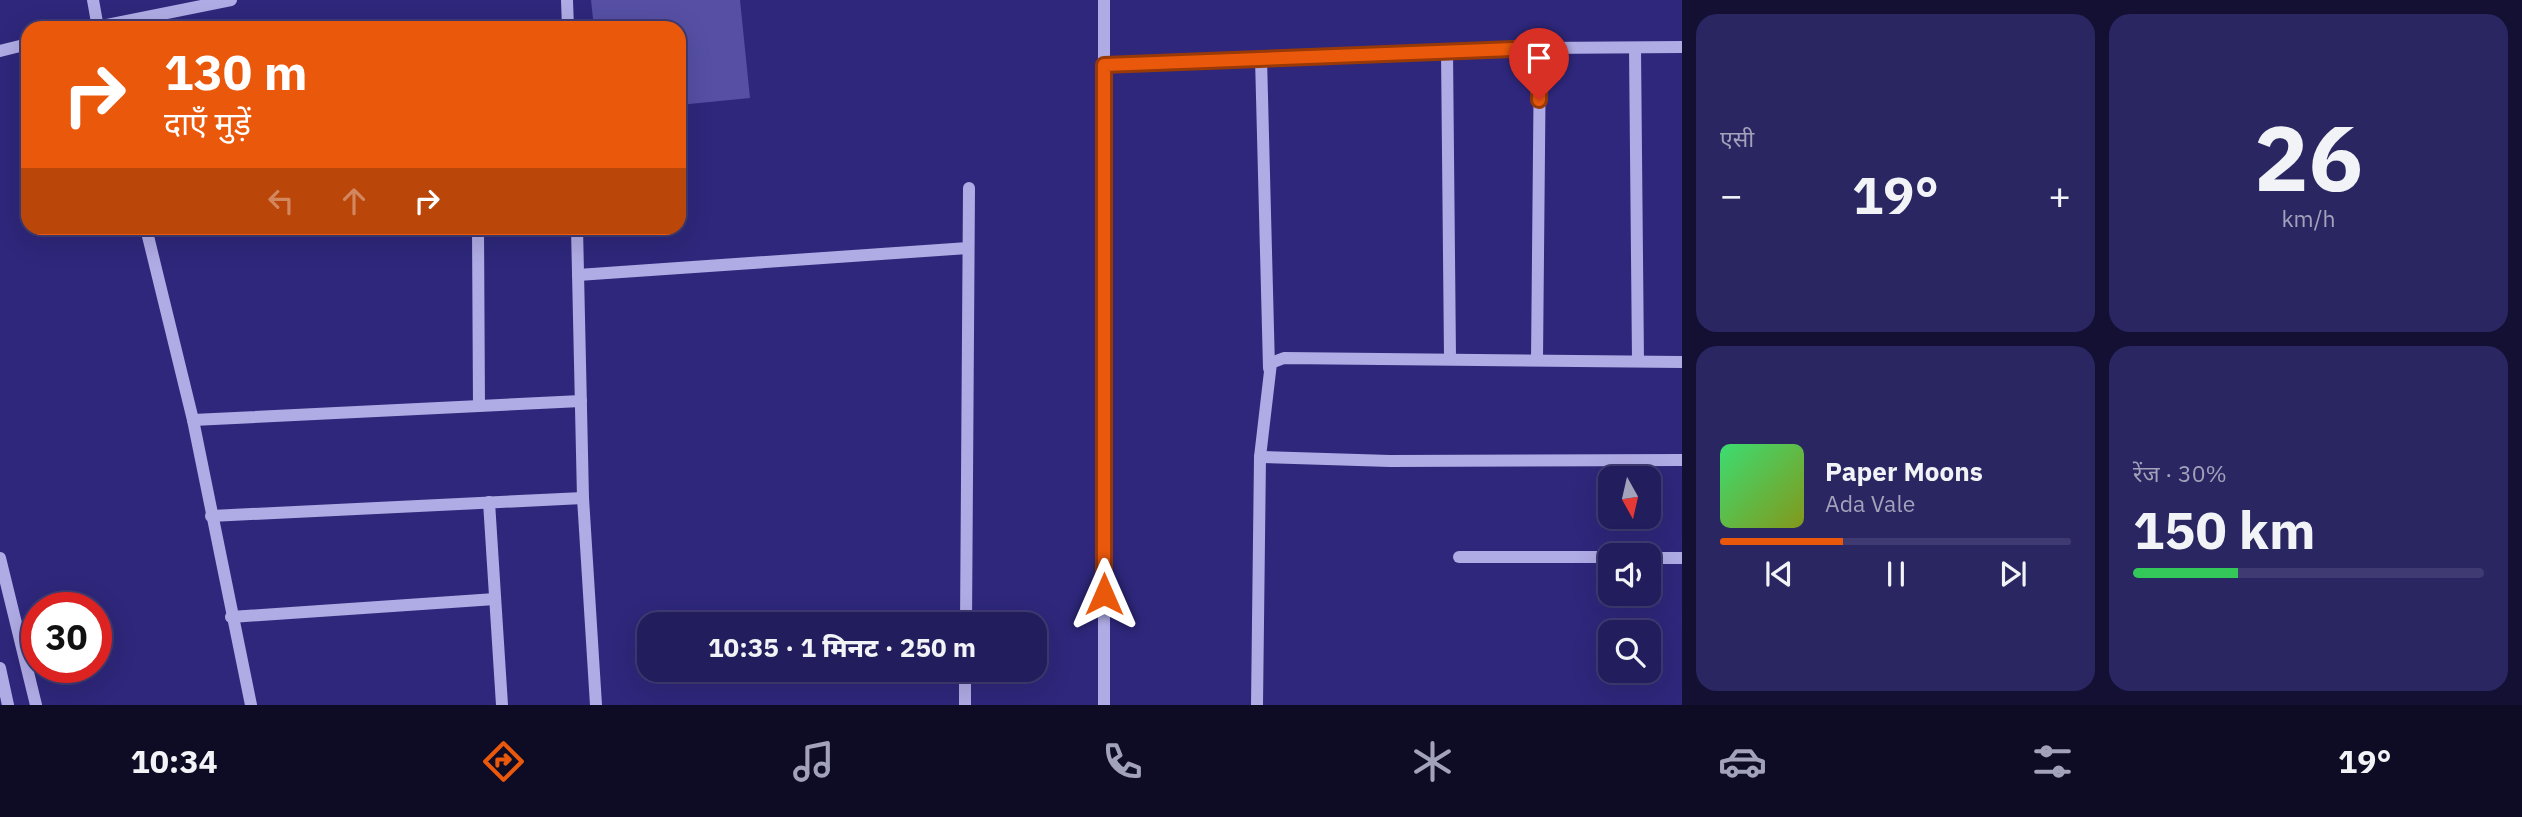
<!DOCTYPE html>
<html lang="hi">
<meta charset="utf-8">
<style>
:root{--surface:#221d5c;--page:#2a2662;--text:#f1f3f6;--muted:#a2a2bb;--line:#3f3b72;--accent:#ea580c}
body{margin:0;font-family:"IBM Plex Sans","Noto Sans Devanagari",sans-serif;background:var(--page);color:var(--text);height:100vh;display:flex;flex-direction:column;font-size:26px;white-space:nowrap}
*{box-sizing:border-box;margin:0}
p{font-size:23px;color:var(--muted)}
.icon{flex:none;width:38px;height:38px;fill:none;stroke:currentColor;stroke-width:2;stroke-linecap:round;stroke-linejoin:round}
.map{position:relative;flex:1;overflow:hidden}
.sheet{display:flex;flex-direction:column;gap:14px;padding:14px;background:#131033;width:840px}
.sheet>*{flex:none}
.top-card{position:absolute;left:21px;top:21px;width:665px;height:214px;border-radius:21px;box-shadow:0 7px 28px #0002,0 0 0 2px var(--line);background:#ea580c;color:#fff;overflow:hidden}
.needle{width:46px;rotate:172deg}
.controls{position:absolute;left:1598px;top:466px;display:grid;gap:14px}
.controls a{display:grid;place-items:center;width:63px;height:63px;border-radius:14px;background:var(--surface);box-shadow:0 7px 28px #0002,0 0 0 2px var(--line);font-size:35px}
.speed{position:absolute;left:21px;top:592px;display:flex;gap:14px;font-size:35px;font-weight:700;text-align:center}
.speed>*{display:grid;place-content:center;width:91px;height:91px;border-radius:50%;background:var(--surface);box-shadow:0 7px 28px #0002,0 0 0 2px var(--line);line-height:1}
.speed .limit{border:10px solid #d22;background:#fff;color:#111}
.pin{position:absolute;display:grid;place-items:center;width:60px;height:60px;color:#fff;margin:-72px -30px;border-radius:50% 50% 50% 0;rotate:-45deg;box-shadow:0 0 7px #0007}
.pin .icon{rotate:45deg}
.me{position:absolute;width:77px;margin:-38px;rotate:0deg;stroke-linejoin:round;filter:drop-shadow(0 0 5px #0008)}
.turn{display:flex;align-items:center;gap:24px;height:147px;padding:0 28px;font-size:32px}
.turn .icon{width:91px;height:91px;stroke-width:2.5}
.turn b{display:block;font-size:49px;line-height:60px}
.lanes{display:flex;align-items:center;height:66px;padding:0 28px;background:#0003;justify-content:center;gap:35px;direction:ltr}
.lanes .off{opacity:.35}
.big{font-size:52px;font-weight:800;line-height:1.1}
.sheet .card{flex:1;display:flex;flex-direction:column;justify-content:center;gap:10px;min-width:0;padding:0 24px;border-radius:21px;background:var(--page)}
.sheet .dial{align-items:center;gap:0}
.dial b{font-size:91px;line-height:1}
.song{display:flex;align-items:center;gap:21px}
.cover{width:84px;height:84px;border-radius:10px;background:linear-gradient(135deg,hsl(140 70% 55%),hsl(70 70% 35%))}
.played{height:7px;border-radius:4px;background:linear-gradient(90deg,var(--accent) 35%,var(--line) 35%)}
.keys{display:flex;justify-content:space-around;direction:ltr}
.heat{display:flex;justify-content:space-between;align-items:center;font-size:38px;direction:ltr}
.charge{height:10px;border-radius:5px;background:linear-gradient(90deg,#34c759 30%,var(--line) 0)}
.sheet .tiles{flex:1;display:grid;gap:14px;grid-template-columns:repeat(2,1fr)}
.trip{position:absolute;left:637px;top:612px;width:410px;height:70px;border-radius:21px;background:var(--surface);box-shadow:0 7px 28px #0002,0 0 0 2px var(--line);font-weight:800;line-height:70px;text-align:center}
.dock{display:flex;height:112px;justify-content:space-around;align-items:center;background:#0e0c25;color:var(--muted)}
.dock .icon{width:49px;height:49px}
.dock .on{color:var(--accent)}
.dock b{font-size:32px;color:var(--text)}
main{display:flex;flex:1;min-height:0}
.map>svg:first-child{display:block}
.building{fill:#564fa4}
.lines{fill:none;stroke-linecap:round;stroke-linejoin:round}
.minor{stroke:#afabe4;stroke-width:12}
.route-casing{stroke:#983908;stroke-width:18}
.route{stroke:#ea580c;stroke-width:12}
</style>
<main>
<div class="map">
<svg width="1682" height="705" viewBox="0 0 1682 705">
<rect width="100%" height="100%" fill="#2e277b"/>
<path class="building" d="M 591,0 L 740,0 L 750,98 L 679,105 L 679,28 L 594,28 Z"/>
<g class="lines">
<g class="minor">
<path d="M 93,0 L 98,28"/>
<path d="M 567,0 L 568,28"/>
<path d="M 92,28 L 231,0"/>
<path d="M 1635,48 L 1638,361"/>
<path d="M 0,51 L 28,44"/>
<path d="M 1447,51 L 1450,358"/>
<path d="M 1261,58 L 1269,368"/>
<path d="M 1104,65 L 1540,48 L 1682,47"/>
<path d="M 146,228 L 193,420 L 251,705"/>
<path d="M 478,228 L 479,406"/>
<path d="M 577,228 L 583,498 L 596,705"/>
<path d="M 578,275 L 968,248"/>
<path d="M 1537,359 L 1540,48"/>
<path d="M 193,420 L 581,401"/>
<path d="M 1260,457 L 1390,461 L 1682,460"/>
<path d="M 489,502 L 502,705"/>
<path d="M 211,516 L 583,498"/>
<path d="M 1459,557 L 1610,557"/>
<path d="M 0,558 L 36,705"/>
<path d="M 1648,558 L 1682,558"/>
<path d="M 231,617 L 495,599"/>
<path d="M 966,625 L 969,188"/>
<path d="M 0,668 L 8,705"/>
<path d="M 965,705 L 965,670"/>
<path d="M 1104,705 L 1104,0"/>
<path d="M 1257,705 L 1260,457 L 1271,363 L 1284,358 L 1682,362"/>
</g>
</g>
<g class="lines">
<defs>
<path id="route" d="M 1104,594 L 1104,65 L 1540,48 L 1539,100"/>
</defs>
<use href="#route" class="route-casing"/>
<use href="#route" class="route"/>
</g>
</svg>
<div class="controls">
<a><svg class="needle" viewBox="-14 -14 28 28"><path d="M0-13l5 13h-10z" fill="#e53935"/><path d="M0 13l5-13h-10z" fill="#a2a2bb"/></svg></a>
<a><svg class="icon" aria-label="sound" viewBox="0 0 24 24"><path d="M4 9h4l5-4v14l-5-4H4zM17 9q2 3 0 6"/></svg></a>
<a><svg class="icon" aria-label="search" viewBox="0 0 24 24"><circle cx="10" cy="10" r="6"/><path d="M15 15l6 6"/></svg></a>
</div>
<div class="speed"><div class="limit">30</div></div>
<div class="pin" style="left:1539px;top:100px;background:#d93025"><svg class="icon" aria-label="arrive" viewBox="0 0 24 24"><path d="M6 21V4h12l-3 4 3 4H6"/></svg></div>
<svg class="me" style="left:1104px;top:594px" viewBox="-20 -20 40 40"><path d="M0-17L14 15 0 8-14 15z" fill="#ea580c" stroke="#fff" stroke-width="4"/></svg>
<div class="trip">10:35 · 1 मिनट · 250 m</div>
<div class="top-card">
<div class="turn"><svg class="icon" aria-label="right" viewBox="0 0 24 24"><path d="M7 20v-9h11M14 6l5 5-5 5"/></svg><div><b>130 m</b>दाएँ मुड़ें</div></div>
<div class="lanes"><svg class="icon off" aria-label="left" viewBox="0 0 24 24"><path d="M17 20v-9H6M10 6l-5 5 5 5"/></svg><svg class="icon off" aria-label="ahead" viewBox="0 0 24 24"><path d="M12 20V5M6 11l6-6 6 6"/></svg><svg class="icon" aria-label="right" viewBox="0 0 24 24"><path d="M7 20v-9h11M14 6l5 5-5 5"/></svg></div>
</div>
</div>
<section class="sheet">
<div class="tiles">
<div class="card"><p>एसी</p>
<div class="heat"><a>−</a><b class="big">19°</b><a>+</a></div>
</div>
<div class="card dial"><b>26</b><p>km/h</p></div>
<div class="card">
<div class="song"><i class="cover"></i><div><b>Paper Moons</b><p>Ada Vale</p></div></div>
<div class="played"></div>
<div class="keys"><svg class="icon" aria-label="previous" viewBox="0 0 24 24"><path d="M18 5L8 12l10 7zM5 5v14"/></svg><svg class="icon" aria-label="pause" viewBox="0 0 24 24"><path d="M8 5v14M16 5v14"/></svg><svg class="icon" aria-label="next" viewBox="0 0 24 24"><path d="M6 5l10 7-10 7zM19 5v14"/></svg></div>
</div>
<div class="card"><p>रेंज · 30%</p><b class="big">150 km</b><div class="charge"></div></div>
</div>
</section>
</main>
<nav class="dock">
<b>10:34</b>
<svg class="icon on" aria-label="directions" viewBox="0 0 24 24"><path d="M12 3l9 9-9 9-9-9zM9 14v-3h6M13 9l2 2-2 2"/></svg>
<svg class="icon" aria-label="music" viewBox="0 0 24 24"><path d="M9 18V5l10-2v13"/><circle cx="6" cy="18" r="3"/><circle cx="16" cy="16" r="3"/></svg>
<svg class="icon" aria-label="phone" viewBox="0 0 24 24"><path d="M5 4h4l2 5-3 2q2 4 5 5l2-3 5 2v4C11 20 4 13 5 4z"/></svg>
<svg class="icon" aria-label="climate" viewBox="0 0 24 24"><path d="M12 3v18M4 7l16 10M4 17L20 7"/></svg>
<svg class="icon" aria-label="car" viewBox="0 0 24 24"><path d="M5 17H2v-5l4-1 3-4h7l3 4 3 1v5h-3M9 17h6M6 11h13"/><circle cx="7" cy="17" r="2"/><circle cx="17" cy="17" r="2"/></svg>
<svg class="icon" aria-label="filters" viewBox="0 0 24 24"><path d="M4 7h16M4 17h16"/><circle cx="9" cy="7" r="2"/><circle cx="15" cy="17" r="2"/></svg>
<b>19°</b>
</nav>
